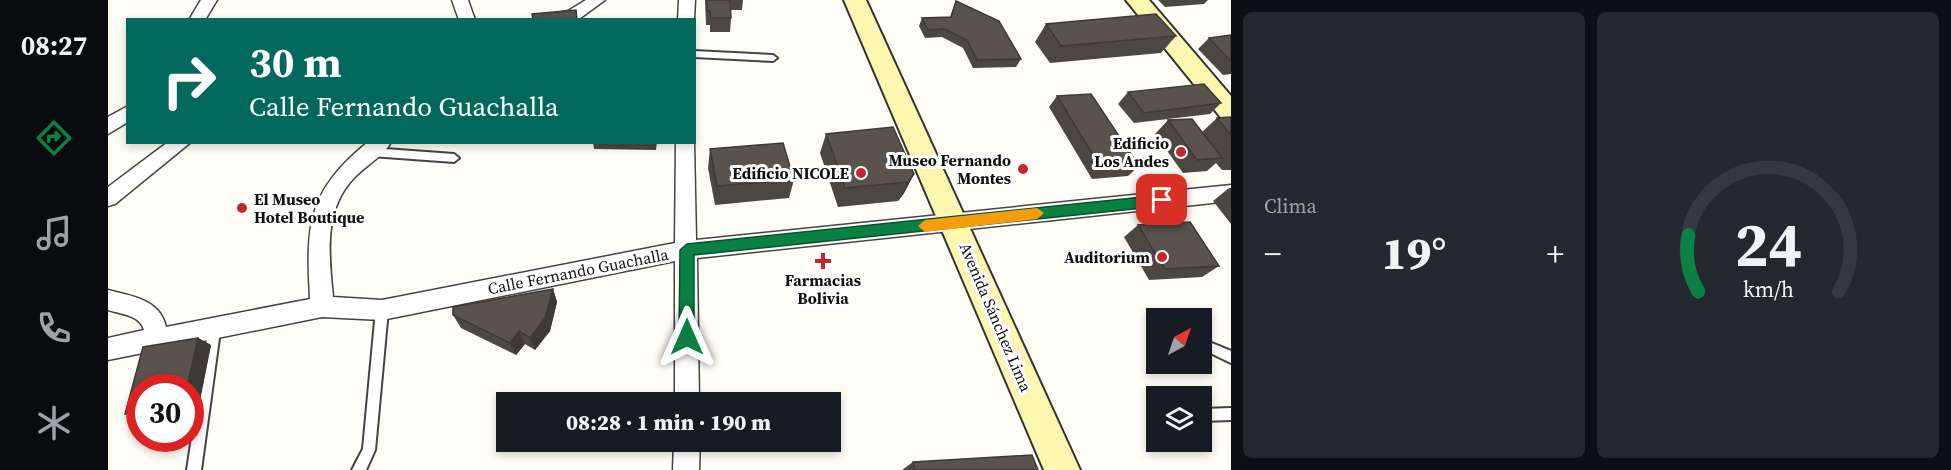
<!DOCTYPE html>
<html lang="es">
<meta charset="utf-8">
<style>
:root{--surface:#171b24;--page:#242831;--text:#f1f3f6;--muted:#9ea1a6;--line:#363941;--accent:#0b8043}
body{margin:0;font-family:"Source Serif 4",serif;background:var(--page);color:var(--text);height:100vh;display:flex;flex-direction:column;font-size:22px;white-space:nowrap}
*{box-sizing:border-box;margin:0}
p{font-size:20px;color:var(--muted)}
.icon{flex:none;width:33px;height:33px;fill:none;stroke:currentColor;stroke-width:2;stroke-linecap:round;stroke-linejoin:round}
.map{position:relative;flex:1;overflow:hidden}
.side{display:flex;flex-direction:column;gap:12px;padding:12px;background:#0d0f14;width:720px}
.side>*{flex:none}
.hud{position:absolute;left:18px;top:18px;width:570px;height:126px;border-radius:0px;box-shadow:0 3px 9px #0003;background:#00695c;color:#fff;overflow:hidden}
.needle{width:39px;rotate:40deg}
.buttons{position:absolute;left:1038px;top:308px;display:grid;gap:12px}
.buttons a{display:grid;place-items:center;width:66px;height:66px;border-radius:0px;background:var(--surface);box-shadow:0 3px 9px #0003;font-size:30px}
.speed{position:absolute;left:18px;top:374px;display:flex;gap:12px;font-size:30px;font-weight:700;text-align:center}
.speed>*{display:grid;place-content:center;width:78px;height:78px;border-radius:50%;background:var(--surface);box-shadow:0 3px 9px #0003;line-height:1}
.speed .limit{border:9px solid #d22;background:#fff;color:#111}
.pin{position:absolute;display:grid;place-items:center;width:51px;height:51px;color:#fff;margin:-26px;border-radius:12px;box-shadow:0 3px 9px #0006}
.me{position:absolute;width:66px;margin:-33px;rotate:0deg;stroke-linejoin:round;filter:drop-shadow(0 0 4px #0008)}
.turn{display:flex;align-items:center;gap:21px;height:126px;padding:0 24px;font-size:27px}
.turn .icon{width:78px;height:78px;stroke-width:2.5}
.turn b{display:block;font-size:42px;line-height:51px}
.big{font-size:45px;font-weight:800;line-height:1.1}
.side .widget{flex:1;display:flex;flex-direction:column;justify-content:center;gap:9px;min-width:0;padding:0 21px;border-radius:9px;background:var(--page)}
.side .dial{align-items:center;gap:0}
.dial svg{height:156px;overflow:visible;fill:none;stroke:var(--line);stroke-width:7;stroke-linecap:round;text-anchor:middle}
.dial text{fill:var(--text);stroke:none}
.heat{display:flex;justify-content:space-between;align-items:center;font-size:33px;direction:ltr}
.side .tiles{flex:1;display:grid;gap:12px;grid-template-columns:repeat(2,1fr)}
.trip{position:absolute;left:388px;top:392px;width:345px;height:60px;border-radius:0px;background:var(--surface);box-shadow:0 3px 9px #0003;font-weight:800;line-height:60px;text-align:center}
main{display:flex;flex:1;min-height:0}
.menu{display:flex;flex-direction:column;width:108px;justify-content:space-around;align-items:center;background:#090b0e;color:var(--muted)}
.menu .icon{width:42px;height:42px}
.menu .selected{color:var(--accent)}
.menu b{font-size:27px;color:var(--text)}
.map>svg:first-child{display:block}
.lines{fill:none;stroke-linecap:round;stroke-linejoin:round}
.service-casing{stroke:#444;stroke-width:4}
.minor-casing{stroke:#444;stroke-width:3}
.secondary-casing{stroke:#333;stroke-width:4}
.service{fill:#fff;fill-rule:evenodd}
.minor{fill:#fff;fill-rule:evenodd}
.secondary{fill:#fff6b0;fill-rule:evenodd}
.wall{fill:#4d4742}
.shaded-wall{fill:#3f3936}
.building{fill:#5a524d;stroke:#3f3936;stroke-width:1.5}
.route{fill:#0b8043;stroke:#07532c;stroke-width:1.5}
.slow{fill:#f59e0b}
.poi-dot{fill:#c4262e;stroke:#fff;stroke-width:2}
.labels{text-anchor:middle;stroke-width:6;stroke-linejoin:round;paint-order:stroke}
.poi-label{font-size:16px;font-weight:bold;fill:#111;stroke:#fff;text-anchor:end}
.street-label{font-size:16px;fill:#111;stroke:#fff}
</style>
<main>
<nav class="menu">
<b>08:27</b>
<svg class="icon selected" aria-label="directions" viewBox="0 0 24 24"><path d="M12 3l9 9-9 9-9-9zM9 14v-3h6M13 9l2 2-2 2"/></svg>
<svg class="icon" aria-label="music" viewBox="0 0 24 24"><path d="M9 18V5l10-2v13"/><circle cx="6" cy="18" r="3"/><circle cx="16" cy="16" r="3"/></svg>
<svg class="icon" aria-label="phone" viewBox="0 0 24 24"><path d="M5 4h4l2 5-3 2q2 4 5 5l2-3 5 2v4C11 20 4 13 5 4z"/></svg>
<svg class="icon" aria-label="climate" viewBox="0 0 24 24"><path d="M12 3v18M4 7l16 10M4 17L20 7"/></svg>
</nav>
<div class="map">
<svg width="1123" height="470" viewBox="0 0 1123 470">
<rect width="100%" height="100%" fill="#fffdf5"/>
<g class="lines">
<defs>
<g id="service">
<path d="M 586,51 L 665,55 L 669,58 L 665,61 L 586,57 Z"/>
<path d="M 263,148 L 346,154 L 351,158 L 346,162 L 263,156 L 258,152 Z"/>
<path d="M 274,305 L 278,306 L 280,310 L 267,450 L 258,470 L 244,470 L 255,449 L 268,310 L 270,306 Z"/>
<path d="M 106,326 L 110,327 L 112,331 L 93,470 L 79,470 L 100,331 L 102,327 Z"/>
<path d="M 1094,339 L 1123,351 L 1123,363 L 1094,349 Z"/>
<path d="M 1123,408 L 1123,420 L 1094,421 L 1094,409 Z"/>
</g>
<g id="minor">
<path d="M 93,0 L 109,0 L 97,20 L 81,20 Z"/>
<path d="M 344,0 L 360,0 L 367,20 L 351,20 Z"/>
<path d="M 478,0 L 497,0 L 471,19 L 431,20 L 433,16 L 460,11 Z"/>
<path d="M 571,0 L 587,0 L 586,20 L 570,20 Z"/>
<path d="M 20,106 L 20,122 L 0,134 L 0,117 Z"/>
<path d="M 60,142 L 83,142 L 7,204 L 0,206 L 0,187 Z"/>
<path d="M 260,142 L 283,142 C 276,156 257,166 246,178 C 215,210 221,256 225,297 L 274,300 L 567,243 L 568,142 L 586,142 L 588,240 L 1123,185 L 1123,201 L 589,258 L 591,402 L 567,402 L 567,261 L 274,320 L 214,317 L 0,360 L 0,338 L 36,330 C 32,315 13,314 0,310 L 0,290 C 23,296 52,299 58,327 L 202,299 C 198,224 199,192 260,142 Z"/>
<path d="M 566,441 L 592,441 L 591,470 L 565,470 Z"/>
</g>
<g id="secondary">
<path d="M 736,0 L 758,0 L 972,470 L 936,470 Z"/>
<path d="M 1018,0 L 1041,0 L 1123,96 L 1123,122 L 1114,119 Z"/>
</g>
</defs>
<use href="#service" class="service-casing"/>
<use href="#minor" class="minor-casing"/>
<use href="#secondary" class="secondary-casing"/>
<use href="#service" class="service"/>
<use href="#minor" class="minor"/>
<use href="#secondary" class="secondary"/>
</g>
<g class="wall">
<path d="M 597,0 L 635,0 L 634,10 L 622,10 L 623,18 L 622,32 L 602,32 L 602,25 L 598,25 Z"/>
<path d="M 1050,0 L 1100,0 L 1096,4 L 1057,7 Z"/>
<path d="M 848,1 L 913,59 L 908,67 L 865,68 L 855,48 L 834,37 L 817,38 L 811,26 L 814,18 L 842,17 Z"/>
<path d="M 938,24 L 1068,36 L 1053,53 L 942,63 L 927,42 Z"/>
<path d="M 1123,35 L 1123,74 L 1115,75 L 1090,49 L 1101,38 Z"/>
<path d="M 1020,92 L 1113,103 L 1102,114 L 1026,123 L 1010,104 Z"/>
<path d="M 949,96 L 1031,166 L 1020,176 L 984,179 L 941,107 Z"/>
<path d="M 1123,117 L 1123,170 L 1114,170 L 1108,163 L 1099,171 L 1075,173 L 1047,134 L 1060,120 L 1094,132 L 1109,118 Z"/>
<path d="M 718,134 L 806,174 L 796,193 L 790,201 L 730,207 L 712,153 Z"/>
<path d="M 485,142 L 549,142 L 548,150 L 486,149 Z"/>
<path d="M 602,149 L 686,180 L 681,198 L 607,205 L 600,168 Z"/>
<path d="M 1121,188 L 1123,188 L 1123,224 L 1105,201 Z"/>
<path d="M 1030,225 L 1111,266 L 1094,277 L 1041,280 L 1016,237 Z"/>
<path d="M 445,289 L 449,302 L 442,331 L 427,350 L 417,344 L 408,355 L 353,328 L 345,315 Z"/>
<path d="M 90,338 L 103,345 L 90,410 L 82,411 L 82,387 L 32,387 L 32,420 L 17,414 L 35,347 Z"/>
<path d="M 805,462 L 930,470 L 794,470 Z"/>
</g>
<g class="shaded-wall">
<path d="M 806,174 L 796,193 L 790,201 L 800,182 Z"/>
<path d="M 445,289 L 449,302 L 442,331 L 427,350 L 422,338 Z"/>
<path d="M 411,331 L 417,344 L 408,355 L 402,343 Z"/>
<path d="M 90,338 L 103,345 L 90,410 L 82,406 L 82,387 L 79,387 Z"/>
</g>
<g class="building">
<path d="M 599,0 L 622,0 L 623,18 L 603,18 L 602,11 L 599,11 Z"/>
<path d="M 848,1 L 891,21 L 913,59 L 869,60 L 859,40 L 837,29 L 820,30 L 814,18 L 843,17 Z"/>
<path d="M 468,10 L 469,20 L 425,20 L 424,14 Z"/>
<path d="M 1048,14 L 1068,36 L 953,46 L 938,24 Z"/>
<path d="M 1123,35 L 1123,61 L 1101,38 Z"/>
<path d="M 1096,84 L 1113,103 L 1036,113 L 1020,92 Z"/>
<path d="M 983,94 L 1031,166 L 993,168 L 949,96 Z"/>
<path d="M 1123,117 L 1123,135 L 1109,118 Z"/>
<path d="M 1084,119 L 1114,158 L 1089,160 L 1060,120 Z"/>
<path d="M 785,127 L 806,174 L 800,182 L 737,188 L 718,134 Z"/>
<path d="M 675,143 L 686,180 L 609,186 L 602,149 Z"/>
<path d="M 1082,222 L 1111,266 L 1057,269 L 1030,225 Z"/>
<path d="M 445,289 L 437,318 L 422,338 L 411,331 L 402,343 L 345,315 L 345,307 Z"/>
<path d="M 90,338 L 79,387 L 32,387 L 32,411 L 17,414 L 35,347 Z"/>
<path d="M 924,455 L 930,470 L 807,470 L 805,462 Z"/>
</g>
<path class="route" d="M 1054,195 L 1060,200 L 1054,206 L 586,255 L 586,337 L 584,342 L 579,344 L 573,342 L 571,337 L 572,250 L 579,244 Z"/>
<path class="slow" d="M 929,208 L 936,213 L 929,219 L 817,232 L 810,226 L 817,220 Z"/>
<g class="poi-dot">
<circle cx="1073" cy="152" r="6"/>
<circle cx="915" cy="169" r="6"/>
<circle cx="753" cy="173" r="6"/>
<circle cx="134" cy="208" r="6"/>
<circle cx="1054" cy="257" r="6"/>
<path d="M712 252h6v6h6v6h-6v6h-6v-6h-6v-6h6z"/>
</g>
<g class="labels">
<g class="poi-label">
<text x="1061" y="149">Edificio<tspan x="1061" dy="18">Los Andes</tspan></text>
<text x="903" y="166">Museo Fernando<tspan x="903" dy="18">Montes</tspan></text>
<text x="741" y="179">Edificio NICOLE</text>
<text x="146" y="205" text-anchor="start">El Museo<tspan x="146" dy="18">Hotel Boutique</tspan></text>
<text x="1042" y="263">Auditorium</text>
<text x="715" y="286" text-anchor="middle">Farmacias<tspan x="715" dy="18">Bolivia</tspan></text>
</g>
<g class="street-label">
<text transform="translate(470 271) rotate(-11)" y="6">Calle Fernando Guachalla</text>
<text transform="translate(888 317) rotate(67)" y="6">Avenida Sánchez Lima</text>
</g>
</g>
</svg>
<div class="buttons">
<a><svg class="needle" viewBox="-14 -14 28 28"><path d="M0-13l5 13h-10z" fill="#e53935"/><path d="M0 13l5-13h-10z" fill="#9ea1a6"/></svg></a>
<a><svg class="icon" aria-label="layers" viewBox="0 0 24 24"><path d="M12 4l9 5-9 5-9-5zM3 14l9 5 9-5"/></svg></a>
</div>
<div class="speed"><div class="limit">30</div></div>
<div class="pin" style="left:1054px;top:200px;background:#d93025"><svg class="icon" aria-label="arrive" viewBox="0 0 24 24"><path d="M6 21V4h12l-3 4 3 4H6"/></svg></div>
<svg class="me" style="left:579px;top:337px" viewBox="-20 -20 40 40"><path d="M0-17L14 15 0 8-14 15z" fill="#0b8043" stroke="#fff" stroke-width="4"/></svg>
<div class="trip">08:28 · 1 min · 190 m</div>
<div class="hud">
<div class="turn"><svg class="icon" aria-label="right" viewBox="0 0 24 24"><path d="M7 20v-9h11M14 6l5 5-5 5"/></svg><div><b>30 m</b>Calle Fernando Guachalla</div></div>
</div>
</div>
<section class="side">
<div class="tiles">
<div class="widget"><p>Clima</p>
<div class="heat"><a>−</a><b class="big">19°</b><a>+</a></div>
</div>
<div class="widget dial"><svg viewBox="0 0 100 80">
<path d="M14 69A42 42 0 1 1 86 69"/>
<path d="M14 69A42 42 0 0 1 9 40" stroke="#0b8043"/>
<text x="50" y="56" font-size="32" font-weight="700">24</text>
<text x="50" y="72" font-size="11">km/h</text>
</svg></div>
</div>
</section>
</main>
